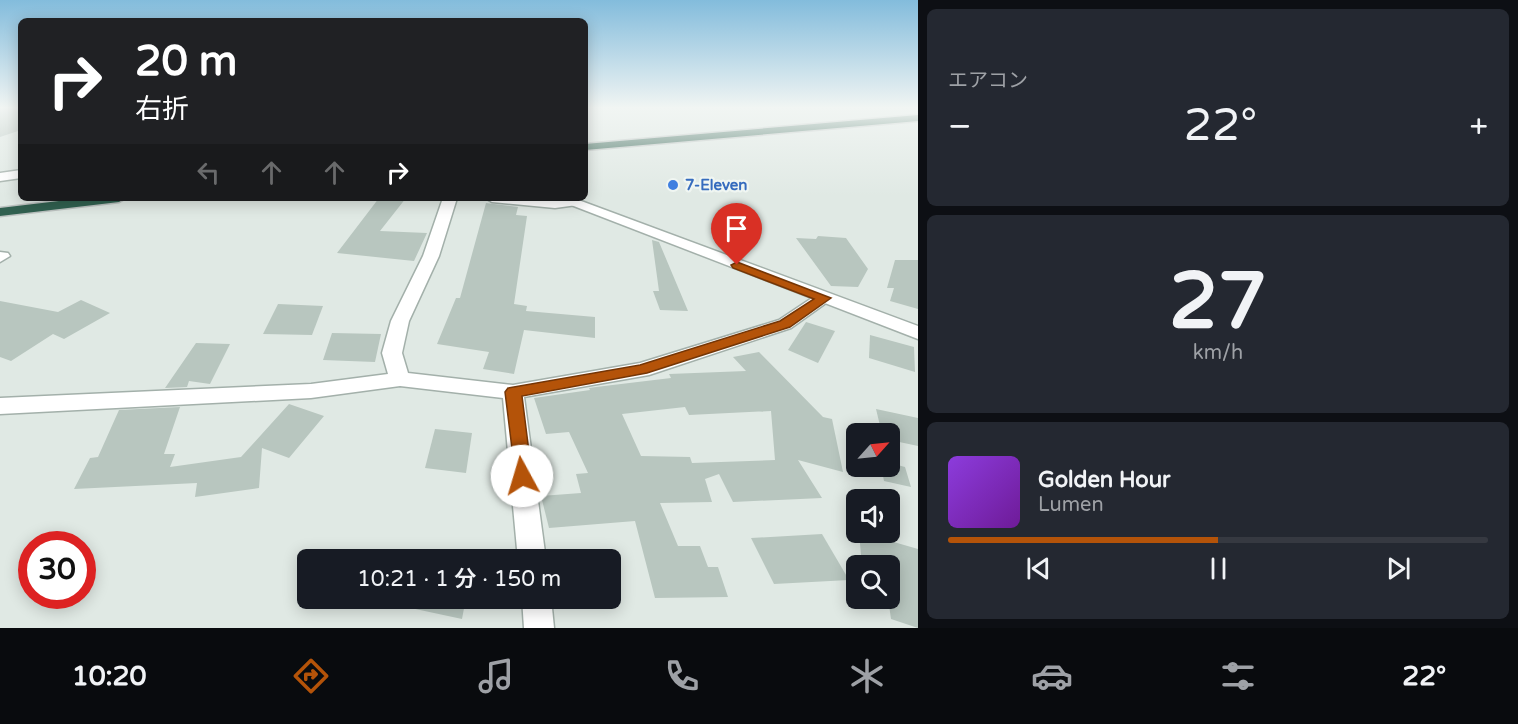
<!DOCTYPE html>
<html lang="ja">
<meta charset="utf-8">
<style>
:root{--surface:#171b24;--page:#242831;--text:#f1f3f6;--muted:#9ea1a6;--line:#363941;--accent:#b45309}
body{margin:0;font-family:"Varela Round","Noto Sans JP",sans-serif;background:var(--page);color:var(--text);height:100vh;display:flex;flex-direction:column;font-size:22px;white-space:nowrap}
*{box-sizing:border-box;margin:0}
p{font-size:20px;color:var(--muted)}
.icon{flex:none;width:33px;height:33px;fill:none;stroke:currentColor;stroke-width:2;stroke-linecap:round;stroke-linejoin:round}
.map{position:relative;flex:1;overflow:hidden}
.drawer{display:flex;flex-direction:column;gap:9px;padding:9px;background:#0d0f14;width:600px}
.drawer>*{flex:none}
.hud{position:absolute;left:18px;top:18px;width:570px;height:183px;border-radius:9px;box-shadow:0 3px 15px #0003;background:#202124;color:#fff;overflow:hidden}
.needle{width:39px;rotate:63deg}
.controls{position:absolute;left:846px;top:423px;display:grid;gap:12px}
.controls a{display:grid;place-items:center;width:54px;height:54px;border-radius:9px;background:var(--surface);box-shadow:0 3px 15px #0003;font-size:30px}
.speed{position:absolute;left:18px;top:531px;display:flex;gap:12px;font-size:30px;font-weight:700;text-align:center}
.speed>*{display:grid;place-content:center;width:78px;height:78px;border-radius:50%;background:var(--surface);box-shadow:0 3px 15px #0003;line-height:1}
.speed .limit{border:9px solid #d22;background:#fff;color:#111}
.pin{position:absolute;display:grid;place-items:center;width:51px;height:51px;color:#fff;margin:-62px -26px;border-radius:50% 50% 50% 0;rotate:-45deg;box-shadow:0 0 6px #0007}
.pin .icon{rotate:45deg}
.me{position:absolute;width:66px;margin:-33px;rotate:354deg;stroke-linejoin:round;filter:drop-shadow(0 0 4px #0008)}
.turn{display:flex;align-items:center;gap:21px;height:126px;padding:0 18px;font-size:27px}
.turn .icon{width:78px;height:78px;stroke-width:2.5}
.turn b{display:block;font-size:42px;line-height:51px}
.lanes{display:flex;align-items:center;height:57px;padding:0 18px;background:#0003;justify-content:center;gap:30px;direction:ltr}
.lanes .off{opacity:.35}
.big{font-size:45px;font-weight:600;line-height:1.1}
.drawer .tile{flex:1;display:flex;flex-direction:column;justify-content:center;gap:9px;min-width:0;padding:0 21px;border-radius:9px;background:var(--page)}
.drawer .dial{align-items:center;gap:0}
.dial b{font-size:78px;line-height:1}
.song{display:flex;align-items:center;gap:18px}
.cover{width:72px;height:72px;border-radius:9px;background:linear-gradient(135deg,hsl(270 70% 55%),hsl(280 70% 35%))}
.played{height:6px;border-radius:3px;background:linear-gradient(90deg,var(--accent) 50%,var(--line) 50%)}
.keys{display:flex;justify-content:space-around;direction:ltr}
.heat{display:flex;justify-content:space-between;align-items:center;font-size:33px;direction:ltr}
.trip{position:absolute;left:297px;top:549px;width:324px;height:60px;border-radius:9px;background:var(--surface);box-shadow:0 3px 15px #0003;font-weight:600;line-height:60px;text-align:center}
.tabs{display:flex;height:96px;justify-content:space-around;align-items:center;background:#090b0e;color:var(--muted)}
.tabs .icon{width:42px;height:42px}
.tabs .active{color:var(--accent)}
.tabs b{font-size:27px;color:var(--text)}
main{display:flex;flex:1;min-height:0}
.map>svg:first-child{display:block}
.building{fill:#b8c6bf;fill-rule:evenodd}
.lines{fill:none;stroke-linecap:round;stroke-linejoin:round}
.minor-casing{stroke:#a3b0aa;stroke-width:3}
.tertiary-casing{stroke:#a3b0aa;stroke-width:3}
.motorway-casing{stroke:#bdc3c1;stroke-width:3}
.minor{fill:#fff;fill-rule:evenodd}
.tertiary{fill:#fff;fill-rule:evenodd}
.motorway{fill:#316150;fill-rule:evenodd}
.route{fill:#b45309;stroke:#753606;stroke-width:1.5}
.shop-dot{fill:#3f7fe0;stroke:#f0f6f2;stroke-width:2}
.labels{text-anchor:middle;stroke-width:4.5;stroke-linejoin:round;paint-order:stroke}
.far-shop-label{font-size:15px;font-weight:bold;fill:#366cbe;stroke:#f0f6f2;text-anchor:start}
</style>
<main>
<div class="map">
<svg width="918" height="628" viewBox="0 0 918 628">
<rect width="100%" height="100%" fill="#e0e9e4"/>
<g class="building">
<path d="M 0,108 L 21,108 L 21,130 L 0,137 Z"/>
<path d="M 379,198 L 406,198 L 380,231 L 427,233 L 414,261 L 337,253 Z"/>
<path d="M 486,203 L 518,207 L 516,215 L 527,216 L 514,304 L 527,306 L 526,311 L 595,317 L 595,338 L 524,330 L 514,374 L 483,369 L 489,352 L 437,344 L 456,298 L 460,298 Z"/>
<path d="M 818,236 L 846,238 L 868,269 L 858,287 L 831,286 L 796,238 L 816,239 Z"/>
<path d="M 652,240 L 659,242 L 688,311 L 660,310 L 653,291 L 659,291 Z"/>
<path d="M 895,260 L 918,260 L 918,309 L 890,301 L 894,288 L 887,288 Z"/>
<path d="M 81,300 L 110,313 L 64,339 L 53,334 L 11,361 L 0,357 L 0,301 L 58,312 Z"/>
<path d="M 278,304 L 323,306 L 312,335 L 263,334 Z"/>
<path d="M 806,322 L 835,331 L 818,363 L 788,350 Z"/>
<path d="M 332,333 L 381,334 L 375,362 L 323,360 Z"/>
<path d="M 870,335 L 914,347 L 915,372 L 869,358 Z"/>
<path d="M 196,343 L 230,344 L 210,384 L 189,381 L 187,387 L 165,388 Z"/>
<path d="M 759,352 L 823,417 L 832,419 L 843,472 L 798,460 L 822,498 L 733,502 L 719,474 L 705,479 L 712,502 L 660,503 L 678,546 L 700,546 L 708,567 L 718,567 L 728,597 L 655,598 L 635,521 L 549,528 L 541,496 L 581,493 L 576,474 L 588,473 L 569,432 L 546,434 L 534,398 L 590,390 L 589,388 L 596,387 L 671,378 L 669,374 L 746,371 L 733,357 ZM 685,407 L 689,415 L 771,411 L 775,460 L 692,463 L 690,457 L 641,456 L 622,414 Z"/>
<path d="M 289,404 L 324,416 L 289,458 L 262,448 L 259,488 L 195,497 L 197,483 L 74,489 L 90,458 L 98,457 L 119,410 L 180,407 L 164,454 L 175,454 L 170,467 L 241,457 Z"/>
<path d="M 876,409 L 918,418 L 918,446 L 890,440 L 890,434 L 882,434 Z"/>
<path d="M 435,429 L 472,433 L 466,473 L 425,468 Z"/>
<path d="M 890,463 L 905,467 L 911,487 L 884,481 L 881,466 L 890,466 Z"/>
<path d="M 859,532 L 918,549 L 918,628 L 891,619 L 888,598 L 890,566 L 862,566 Z"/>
<path d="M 822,534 L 849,580 L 774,584 L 751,538 Z"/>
<path d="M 407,598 L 466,598 L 462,619 L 406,607 Z"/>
</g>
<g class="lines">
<defs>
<g id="minor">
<path d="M 21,170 L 21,178 L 0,181 L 0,173 Z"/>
<path d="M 443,198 L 457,198 L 439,256 L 409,321 L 402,353 L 408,373 L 513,385 L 640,363 L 779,320 L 818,294 L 830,294 L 833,298 L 791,328 L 649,375 L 524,397 L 546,560 L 518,560 L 503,398 L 400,386 L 311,398 L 0,414 L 0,398 L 311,384 L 388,374 L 382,353 L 391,321 L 423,256 Z"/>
<path d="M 485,198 L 579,198 L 577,205 L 555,208 L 492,202 Z"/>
<path d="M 0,252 L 8,253 L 10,256 L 0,262 Z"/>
<path d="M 522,598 L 551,598 L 554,628 L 524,628 Z"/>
</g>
<path id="tertiary" d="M 553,198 L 573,198 L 918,326 L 918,339 Z"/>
<g id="motorway">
<path d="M 918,115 L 918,121 L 585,150 L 585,144 Z"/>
<path d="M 84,198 L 126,198 L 119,202 L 0,216 L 0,208 Z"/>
</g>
</defs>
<use href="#minor" class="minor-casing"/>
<use href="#tertiary" class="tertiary-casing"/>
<use href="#motorway" class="motorway-casing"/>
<use href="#minor" class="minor"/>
<use href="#tertiary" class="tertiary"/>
<use href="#motorway" class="motorway"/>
</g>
<linearGradient id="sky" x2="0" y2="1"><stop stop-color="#83bcdc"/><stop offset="0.55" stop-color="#f1f5f3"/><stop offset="1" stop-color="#f1f5f3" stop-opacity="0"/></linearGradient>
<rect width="918" height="196" fill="url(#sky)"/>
<path class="route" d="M 737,262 L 831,298 L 790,327 L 647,373 L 522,396 L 532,476 L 529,481 L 522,483 L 516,481 L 505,392 L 508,388 L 640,365 L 780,321 L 814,299 L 733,268 L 731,265 Z"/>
<circle class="shop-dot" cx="673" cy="185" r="6"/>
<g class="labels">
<g class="far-shop-label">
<text x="685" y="190">7-Eleven</text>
</g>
</g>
</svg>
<div class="controls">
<a><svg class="needle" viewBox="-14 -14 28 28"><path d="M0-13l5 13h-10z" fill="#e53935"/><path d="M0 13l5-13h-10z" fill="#9ea1a6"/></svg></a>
<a><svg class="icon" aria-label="sound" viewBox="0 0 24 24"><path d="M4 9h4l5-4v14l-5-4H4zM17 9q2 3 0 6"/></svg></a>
<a><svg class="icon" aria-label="search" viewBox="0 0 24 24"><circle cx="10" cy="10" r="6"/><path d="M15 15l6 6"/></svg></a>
</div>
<div class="speed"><div class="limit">30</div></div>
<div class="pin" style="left:737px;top:265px;background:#d93025"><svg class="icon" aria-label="arrive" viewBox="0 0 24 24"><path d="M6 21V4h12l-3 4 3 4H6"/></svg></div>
<svg class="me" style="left:522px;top:476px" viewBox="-20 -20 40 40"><circle r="19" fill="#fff"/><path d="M0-13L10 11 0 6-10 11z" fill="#b45309"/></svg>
<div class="trip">10:21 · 1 分 · 150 m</div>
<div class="hud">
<div class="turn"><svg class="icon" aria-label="right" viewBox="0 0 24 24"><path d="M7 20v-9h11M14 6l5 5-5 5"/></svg><div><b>20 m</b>右折</div></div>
<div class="lanes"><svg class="icon off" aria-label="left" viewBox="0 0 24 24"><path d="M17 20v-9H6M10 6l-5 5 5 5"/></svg><svg class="icon off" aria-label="ahead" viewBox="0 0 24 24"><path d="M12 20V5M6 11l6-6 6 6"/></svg><svg class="icon off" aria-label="ahead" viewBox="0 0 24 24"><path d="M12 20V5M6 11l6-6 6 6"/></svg><svg class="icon" aria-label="right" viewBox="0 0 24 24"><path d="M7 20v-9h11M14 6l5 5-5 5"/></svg></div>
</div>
</div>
<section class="drawer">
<div class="tile"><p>エアコン</p>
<div class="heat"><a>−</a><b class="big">22°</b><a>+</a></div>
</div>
<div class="tile dial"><b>27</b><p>km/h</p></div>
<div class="tile">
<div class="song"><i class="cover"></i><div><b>Golden Hour</b><p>Lumen</p></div></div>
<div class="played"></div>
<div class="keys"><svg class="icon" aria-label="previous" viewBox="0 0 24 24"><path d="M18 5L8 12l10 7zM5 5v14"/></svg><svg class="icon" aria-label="pause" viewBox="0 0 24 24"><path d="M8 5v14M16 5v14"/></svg><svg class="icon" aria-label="next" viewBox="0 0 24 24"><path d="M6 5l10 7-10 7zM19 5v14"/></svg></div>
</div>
</section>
</main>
<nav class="tabs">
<b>10:20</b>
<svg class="icon active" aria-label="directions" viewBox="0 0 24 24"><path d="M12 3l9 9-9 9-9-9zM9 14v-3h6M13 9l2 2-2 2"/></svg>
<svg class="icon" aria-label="music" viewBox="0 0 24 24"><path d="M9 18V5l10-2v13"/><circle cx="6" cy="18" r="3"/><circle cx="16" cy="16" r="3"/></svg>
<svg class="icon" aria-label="phone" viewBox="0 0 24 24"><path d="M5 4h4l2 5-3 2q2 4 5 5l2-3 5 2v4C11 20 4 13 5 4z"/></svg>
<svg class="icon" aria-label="climate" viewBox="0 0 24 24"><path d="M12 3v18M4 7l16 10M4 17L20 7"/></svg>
<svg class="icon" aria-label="car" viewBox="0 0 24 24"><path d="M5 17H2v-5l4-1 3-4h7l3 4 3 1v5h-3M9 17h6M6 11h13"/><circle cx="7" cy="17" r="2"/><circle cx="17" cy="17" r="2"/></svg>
<svg class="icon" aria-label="filters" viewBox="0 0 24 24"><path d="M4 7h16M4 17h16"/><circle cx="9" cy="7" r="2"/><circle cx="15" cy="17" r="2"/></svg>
<b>22°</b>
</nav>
